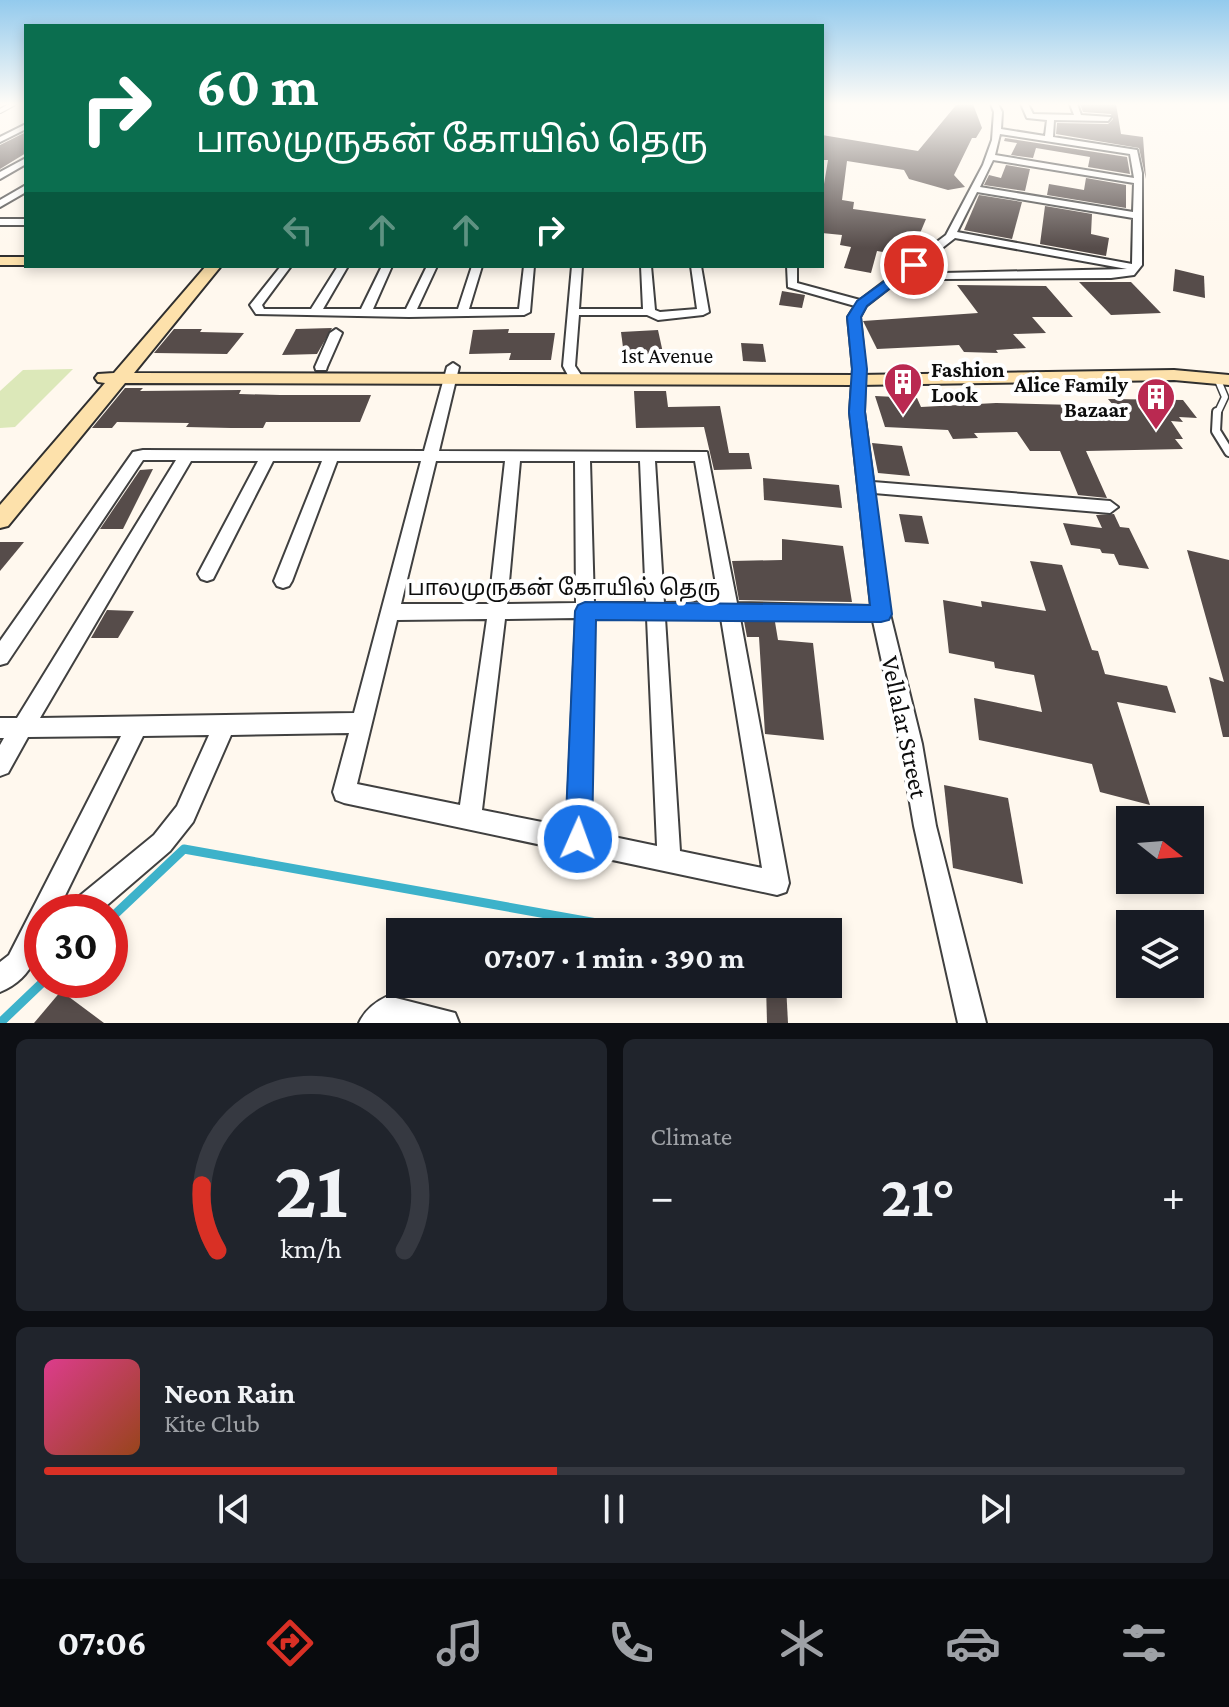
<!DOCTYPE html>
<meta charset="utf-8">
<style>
:root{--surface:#171b24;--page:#20242c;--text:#f1f3f6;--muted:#9ea1a6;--line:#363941;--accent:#d93025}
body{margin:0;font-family:"Crimson Pro","Noto Sans Tamil",serif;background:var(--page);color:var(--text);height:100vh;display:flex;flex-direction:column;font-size:30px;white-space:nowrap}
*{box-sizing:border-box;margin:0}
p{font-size:26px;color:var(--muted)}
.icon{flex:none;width:44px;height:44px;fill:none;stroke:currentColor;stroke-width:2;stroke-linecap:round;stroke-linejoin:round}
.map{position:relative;height:1023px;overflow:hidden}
.panel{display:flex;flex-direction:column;gap:16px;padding:16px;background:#0d0f14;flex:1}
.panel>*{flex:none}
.hud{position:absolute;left:24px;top:24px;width:800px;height:244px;border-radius:0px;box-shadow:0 4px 12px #0003;background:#0b6e4f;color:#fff;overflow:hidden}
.needle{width:52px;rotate:107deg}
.fabs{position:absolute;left:1116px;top:806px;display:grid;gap:16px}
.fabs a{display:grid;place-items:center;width:88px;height:88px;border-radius:0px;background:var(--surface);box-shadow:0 4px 12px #0003;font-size:40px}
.speed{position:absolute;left:24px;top:894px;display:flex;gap:16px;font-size:40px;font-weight:700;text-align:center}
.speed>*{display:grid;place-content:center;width:104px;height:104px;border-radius:50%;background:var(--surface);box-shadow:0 4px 12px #0003;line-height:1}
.speed .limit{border:12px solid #d22;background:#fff;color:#111}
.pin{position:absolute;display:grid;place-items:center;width:68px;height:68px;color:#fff;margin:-34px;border:4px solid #fff;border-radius:50%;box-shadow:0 2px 8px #0007}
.me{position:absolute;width:88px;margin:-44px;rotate:2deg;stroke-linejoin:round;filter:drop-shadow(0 0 6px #0008)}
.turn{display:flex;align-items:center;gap:28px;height:168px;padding:0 40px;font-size:36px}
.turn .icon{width:104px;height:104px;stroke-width:2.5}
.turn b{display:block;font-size:56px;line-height:68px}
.lanes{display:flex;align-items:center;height:76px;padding:0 40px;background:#0003;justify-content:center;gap:40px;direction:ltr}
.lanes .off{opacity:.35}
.big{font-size:60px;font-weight:700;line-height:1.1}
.panel .tile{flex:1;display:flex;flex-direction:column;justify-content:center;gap:12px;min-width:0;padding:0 28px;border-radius:12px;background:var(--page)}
.panel .dial{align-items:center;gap:0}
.dial svg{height:208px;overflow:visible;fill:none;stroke:var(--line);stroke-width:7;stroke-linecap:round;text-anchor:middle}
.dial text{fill:var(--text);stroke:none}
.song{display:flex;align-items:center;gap:24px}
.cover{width:96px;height:96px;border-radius:12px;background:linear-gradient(135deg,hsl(330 70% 55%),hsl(20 70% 35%))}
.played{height:8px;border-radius:4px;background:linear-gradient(90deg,var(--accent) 45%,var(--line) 45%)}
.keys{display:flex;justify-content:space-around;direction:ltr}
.heat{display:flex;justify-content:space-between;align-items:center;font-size:44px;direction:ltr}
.panel .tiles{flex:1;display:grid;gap:16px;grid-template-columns:1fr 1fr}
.tile:last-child{grid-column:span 2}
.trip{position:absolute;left:386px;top:918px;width:456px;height:80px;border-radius:0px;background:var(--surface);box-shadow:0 4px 12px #0003;font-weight:700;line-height:80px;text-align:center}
.menu{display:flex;height:128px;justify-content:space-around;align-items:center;background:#090b0e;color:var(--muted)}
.menu .icon{width:56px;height:56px}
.menu .active{color:var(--accent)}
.menu b{font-size:36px;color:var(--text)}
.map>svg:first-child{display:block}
.green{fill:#dce8b9}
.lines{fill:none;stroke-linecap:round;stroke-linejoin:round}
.stream{stroke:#3db2ca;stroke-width:9}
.building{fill:#564c4a}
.lane-far2-casing{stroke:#404040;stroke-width:6}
.lane-far1-casing{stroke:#404040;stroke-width:9}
.lane-casing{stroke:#404040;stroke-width:12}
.street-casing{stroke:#404040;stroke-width:4}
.secondary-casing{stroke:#2f2f2f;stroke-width:4}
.lane-far2{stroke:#fff;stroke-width:4}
.lane-far1{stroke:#fff;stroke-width:6}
.lane{stroke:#fff;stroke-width:8}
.street{fill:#fff;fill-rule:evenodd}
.secondary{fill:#fde1ab;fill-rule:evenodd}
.route{fill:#1a73e8;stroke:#114b97;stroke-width:2}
.labels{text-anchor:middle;stroke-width:8;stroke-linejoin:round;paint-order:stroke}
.street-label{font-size:22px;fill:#0d0d0d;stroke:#fff}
.poi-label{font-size:22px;font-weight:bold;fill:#0d0d0d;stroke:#fff;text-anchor:start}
.near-street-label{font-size:26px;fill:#0d0d0d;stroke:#fff}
</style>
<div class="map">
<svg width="1229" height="1023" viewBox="0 0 1229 1023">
<rect width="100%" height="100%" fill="#fff8ee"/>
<path class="green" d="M 73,369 L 15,427 L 0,428 L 0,391 L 23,370 Z"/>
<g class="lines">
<g class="stream">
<path d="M 110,919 L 184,849 L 647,932"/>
<path d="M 0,1023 L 45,980"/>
</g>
</g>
<g class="building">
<path d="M 957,104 L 973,104 L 982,128 L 976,138 L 972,138 L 954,175 L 965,187 L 948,190 L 909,179 L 904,170 L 847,161 L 842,200 L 854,202 L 853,209 L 926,219 L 913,250 L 908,249 L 906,256 L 877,251 L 871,273 L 844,268 L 851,247 L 840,245 L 842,235 L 822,233 L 822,196 L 828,160 L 822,160 L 822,135 L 918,151 Z"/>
<path d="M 1080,104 L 1116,104 L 1121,134 L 1143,137 L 1146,179 L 1139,148 L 1056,134 L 1057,123 L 1108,124 L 1113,119 L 1111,114 L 1083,112 Z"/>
<path d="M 26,132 L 26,153 L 0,169 L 0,145 Z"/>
<path d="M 1005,138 L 1127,157 L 1130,174 L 1088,167 L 1090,157 L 1036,148 L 1033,158 L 1011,155 L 1017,143 L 1004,141 Z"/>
<path d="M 1006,165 L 1030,169 L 1025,191 L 984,185 L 989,175 L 1001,178 Z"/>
<path d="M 1086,178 L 1126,185 L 1126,208 L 1047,195 L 1049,184 L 1084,190 Z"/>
<path d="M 979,195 L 1022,202 L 1012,239 L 964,230 Z"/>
<path d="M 1045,206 L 1092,214 L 1091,234 L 1109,238 L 1106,256 L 1040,244 Z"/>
<path d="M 1175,269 L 1204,276 L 1205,298 L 1173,291 Z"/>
<path d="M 1079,282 L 1131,282 L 1161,313 L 1111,315 Z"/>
<path d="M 957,285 L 1046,286 L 1073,317 L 1032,317 L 1046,333 L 1013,334 L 1026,348 L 996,350 L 998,353 L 964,352 L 959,345 L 877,349 L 863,321 L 978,313 Z"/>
<path d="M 782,291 L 805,295 L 802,308 L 779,305 Z"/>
<path d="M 332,328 L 317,354 L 282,355 L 296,329 Z"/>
<path d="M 174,329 L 202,329 L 200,332 L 244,333 L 227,354 L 154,353 Z"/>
<path d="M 509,329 L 508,333 L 555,333 L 551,360 L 509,360 L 511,353 L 469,354 L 473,330 Z"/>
<path d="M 658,330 L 663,353 L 624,355 L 621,332 Z"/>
<path d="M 741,343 L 763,344 L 766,362 L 743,361 Z"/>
<path d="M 125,388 L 143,388 L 140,391 L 241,390 L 239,394 L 280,395 L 371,395 L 360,422 L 266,422 L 263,428 L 231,428 L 186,427 L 189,423 L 117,422 L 112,428 L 92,428 Z"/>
<path d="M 634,391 L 666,391 L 668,407 L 720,406 L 729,453 L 749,453 L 752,469 L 714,470 L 704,427 L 636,428 Z"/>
<path d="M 875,396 L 917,398 L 921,407 L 996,403 L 1114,406 L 1108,399 L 1183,400 L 1197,418 L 1179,417 L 1183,422 L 1171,421 L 1183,439 L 1175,439 L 1183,449 L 1086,451 L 1107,498 L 1078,495 L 1060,451 L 1030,451 L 1017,432 L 974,433 L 978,438 L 953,439 L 948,430 L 885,427 Z"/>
<path d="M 872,443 L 902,446 L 910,476 L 878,473 Z"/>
<path d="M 153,469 L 123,529 L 100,529 L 140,470 Z"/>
<path d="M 763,478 L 839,485 L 842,508 L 764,500 Z"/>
<path d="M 899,514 L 922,516 L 929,544 L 905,542 Z"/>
<path d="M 1114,514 L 1120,527 L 1129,528 L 1149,569 L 1119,565 L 1114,554 L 1102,553 L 1100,549 L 1071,545 L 1063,523 L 1102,528 L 1096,515 Z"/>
<path d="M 782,539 L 843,546 L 852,602 L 739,600 L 732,561 L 782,560 Z"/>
<path d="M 0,542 L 24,542 L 0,571 Z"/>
<path d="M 1187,550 L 1229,560 L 1229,737 L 1223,737 L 1209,677 L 1224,682 Z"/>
<path d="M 1030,561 L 1062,565 L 1092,650 L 1098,651 L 1105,674 L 1167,686 L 1176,713 L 1117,702 L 1150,805 L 1100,792 L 1092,764 L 979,740 L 974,698 L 1042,712 L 1034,675 L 995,668 L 994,662 L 949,653 L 943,600 L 982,607 L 981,601 L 1046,611 Z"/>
<path d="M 107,610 L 134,611 L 118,638 L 91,638 Z"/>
<path d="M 744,621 L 775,622 L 778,640 L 813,643 L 824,740 L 765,734 L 759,637 L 747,637 Z"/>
<path d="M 944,785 L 1008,798 L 1023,884 L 953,868 Z"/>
<path d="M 766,984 L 786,985 L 788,1023 L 767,1023 Z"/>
<path d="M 61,991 L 104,1023 L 34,1023 Z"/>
</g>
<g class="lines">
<defs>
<path id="lane-far2" d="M 0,111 L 13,104"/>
<path id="lane-far1" d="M 1217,414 L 1225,397 L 1217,378"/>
<path id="lane" d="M 1217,412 L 1216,431 L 1229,452"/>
<g id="street">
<path d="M 991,104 L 998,104 L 1002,112 L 1001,129 L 1045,136 L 1047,120 L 1027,118 L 1021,104 L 1028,104 L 1033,114 L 1074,115 L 1070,104 L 1077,104 L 1081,115 L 1111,117 L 1108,121 L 1054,120 L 1053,137 L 1137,150 L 1142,173 L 1142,265 L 1134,275 L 1111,278 L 943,279 L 906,275 L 866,306 L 860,317 L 865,369 L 864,412 L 873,482 L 1110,501 L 1118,507 L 1110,513 L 874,493 L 890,614 L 922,744 L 936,826 L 986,1023 L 958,1023 L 914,826 L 900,744 L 873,621 L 740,618 L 789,883 L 786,892 L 777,895 L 344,803 L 336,800 L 333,792 L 349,733 L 231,735 L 193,822 L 170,851 L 99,912 L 68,912 L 71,903 L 154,835 L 177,806 L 209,735 L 143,736 L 57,912 L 42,912 C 42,947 36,977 0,992 L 0,962 L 9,955 L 121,736 L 28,737 L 8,773 L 0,776 L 0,745 L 4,738 L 0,738 L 0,718 L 17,718 L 176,460 L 143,460 L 7,663 L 0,665 L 0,641 L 133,452 L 143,450 L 424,451 L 447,367 L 453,363 L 459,367 L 439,451 L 707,452 L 737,603 L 871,606 L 850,412 L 853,369 L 848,317 L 855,306 L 788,287 L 787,266 L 797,266 L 797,283 L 860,300 L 946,235 L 983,165 L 992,140 L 994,112 ZM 1000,134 L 1130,154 L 1134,178 L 995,155 ZM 993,160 L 1134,183 L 1133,212 L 980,187 ZM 977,192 L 1133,218 L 1132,264 L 957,232 ZM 955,238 L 1127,269 L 943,273 L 914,270 ZM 191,461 L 258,461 L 198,574 L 201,579 L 207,581 L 213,579 L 273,461 L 322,461 L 274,581 L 277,586 L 283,588 L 289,586 L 292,581 L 337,461 L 421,461 L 354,713 L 40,718 ZM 436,461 L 505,461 L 489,604 L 401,604 ZM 520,461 L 575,461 L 576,603 L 507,604 ZM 590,461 L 640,461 L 646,603 L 594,603 ZM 655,461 L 695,461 L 719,602 L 664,603 ZM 576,618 L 567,827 L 482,810 L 505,619 ZM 594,618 L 647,618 L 657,846 L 590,832 ZM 665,618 L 721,618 L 762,868 L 680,851 ZM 487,619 L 460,805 L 357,784 L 397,620 Z"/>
<path d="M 26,124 L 26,129 L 0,142 L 0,137 Z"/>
<path d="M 26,158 L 26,164 L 0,179 L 0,172 Z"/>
<path d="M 26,185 L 26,192 L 0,207 L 0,200 Z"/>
<rect x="0" y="219" width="26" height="6"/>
<path d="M 281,266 L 291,266 L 262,305 L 264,309 L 311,309 L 338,266 L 348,266 L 323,309 L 361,309 L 382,266 L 392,266 L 373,309 L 406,309 L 427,266 L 437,266 L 417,309 L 458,309 L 472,266 L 482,266 L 469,309 L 519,309 L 524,266 L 534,266 L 530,312 L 524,315 L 409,317 L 256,314 L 250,305 Z"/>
<path d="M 572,266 L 582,266 L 579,309 L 643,309 L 641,266 L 651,266 L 655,310 L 660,312 L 697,309 L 691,266 L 701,266 L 709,312 L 703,315 L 658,320 L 647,315 L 579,315 L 575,366 L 583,378 L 581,381 L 571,381 L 563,366 Z"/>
<path d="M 336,329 L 342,333 L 327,367 L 326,370 L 316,370 L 315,367 L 330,333 Z"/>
<path d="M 388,996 L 455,1013 L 459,1023 L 359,1023 C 365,1010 375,1002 388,996 Z"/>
</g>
<g id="secondary">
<rect x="0" y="257" width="26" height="8"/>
<path d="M 206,266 L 221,266 L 134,373 L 858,375 L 1174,370 L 1229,375 L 1229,385 L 1174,380 L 858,385 L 125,383 L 8,526 L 0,528 L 0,505 L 105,383 L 98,382 L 95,378 L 98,374 L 114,373 Z"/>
</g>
</defs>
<use href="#lane-far2" class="lane-far2-casing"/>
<use href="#lane-far1" class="lane-far1-casing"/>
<use href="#lane" class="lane-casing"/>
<use href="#street" class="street-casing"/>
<use href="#secondary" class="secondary-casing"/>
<use href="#lane-far2" class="lane-far2"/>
<use href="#lane-far1" class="lane-far1"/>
<use href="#lane" class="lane"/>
<use href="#street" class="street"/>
<use href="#secondary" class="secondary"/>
</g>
<linearGradient id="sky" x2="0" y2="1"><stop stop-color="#93caed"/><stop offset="0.42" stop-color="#fffcf7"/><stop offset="1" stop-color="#fffcf7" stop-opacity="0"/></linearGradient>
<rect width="1229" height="248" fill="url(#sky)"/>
<path class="route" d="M 910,263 L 920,265 L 867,306 L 861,317 L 867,369 L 865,412 L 892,614 L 889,620 L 881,622 L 596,620 L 592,839 L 588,848 L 578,852 L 569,848 L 565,839 L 575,611 L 578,605 L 585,602 L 870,605 L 849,412 L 852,369 L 847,317 L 857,301 Z"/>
<defs>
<symbol id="building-pin" viewBox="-11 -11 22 30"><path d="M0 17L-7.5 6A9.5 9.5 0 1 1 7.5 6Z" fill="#ba2951" stroke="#fff"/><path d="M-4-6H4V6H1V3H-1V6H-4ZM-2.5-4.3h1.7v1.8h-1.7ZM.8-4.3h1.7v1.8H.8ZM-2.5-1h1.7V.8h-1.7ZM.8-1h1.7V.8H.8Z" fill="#fff"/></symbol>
</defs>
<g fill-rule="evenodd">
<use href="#building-pin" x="881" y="360" width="44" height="60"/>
<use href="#building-pin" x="1134" y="375" width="44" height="60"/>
</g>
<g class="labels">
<g class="street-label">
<text x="667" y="363">1st Avenue</text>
<text x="564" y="595">பாலமுருகன் கோயில் தெரு</text>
</g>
<g class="poi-label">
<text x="931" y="377">Fashion<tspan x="931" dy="25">Look</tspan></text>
<text x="1128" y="392" text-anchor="end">Alice Family<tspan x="1128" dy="25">Bazaar</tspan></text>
</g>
<g class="near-street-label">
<text transform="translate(905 727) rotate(78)" y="9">Vellalar Street</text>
</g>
</g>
</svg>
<div class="fabs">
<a><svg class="needle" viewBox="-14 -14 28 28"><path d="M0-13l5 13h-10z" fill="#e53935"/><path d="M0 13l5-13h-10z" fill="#9ea1a6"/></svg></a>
<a><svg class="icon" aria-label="layers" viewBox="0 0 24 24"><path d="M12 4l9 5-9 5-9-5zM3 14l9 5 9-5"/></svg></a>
</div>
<div class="speed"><div class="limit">30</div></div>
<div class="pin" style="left:914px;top:265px;background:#d93025"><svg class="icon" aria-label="arrive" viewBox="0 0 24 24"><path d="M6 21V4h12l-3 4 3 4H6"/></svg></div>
<svg class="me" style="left:578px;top:839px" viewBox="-20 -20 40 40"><circle r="17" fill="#1a73e8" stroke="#fff" stroke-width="3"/><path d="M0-11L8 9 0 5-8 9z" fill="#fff"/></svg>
<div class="trip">07:07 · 1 min · 390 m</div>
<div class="hud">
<div class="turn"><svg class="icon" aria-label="right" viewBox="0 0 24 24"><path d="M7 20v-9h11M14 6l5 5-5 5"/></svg><div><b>60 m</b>பாலமுருகன் கோயில் தெரு</div></div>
<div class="lanes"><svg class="icon off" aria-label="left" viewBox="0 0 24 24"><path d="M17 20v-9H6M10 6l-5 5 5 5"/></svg><svg class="icon off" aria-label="ahead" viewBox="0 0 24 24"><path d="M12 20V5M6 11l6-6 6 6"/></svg><svg class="icon off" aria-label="ahead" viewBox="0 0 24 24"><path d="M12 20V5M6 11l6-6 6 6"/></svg><svg class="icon" aria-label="right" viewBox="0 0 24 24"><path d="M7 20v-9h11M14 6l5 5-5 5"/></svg></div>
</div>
</div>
<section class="panel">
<div class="tiles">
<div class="tile dial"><svg viewBox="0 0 100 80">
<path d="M14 69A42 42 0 1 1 86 69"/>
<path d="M14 69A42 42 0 0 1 8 44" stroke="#d93025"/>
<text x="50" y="56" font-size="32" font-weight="700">21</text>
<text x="50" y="72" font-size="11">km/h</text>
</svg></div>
<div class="tile"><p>Climate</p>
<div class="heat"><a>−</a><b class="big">21°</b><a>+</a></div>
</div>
<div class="tile">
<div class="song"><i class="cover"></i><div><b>Neon Rain</b><p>Kite Club</p></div></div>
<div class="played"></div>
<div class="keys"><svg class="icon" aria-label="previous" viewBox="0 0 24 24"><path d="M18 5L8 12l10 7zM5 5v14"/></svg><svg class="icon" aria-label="pause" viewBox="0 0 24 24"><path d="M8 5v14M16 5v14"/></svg><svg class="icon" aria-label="next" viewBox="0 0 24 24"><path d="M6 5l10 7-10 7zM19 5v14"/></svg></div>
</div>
</div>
</section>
<nav class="menu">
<b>07:06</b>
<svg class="icon active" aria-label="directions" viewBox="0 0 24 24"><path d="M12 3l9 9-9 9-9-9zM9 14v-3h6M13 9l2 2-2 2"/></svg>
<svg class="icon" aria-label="music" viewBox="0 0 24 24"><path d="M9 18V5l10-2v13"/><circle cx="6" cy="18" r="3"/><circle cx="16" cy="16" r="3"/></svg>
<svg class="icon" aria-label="phone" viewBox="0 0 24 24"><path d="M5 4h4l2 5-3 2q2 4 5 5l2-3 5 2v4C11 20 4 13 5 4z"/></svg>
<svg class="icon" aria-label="climate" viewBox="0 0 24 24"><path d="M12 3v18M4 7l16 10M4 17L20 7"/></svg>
<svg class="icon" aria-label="car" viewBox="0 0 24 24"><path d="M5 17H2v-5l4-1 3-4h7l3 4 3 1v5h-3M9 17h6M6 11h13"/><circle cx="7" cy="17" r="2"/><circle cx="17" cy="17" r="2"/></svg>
<svg class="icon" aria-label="filters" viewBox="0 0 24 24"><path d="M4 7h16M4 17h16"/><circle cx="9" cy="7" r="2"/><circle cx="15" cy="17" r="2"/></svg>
</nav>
